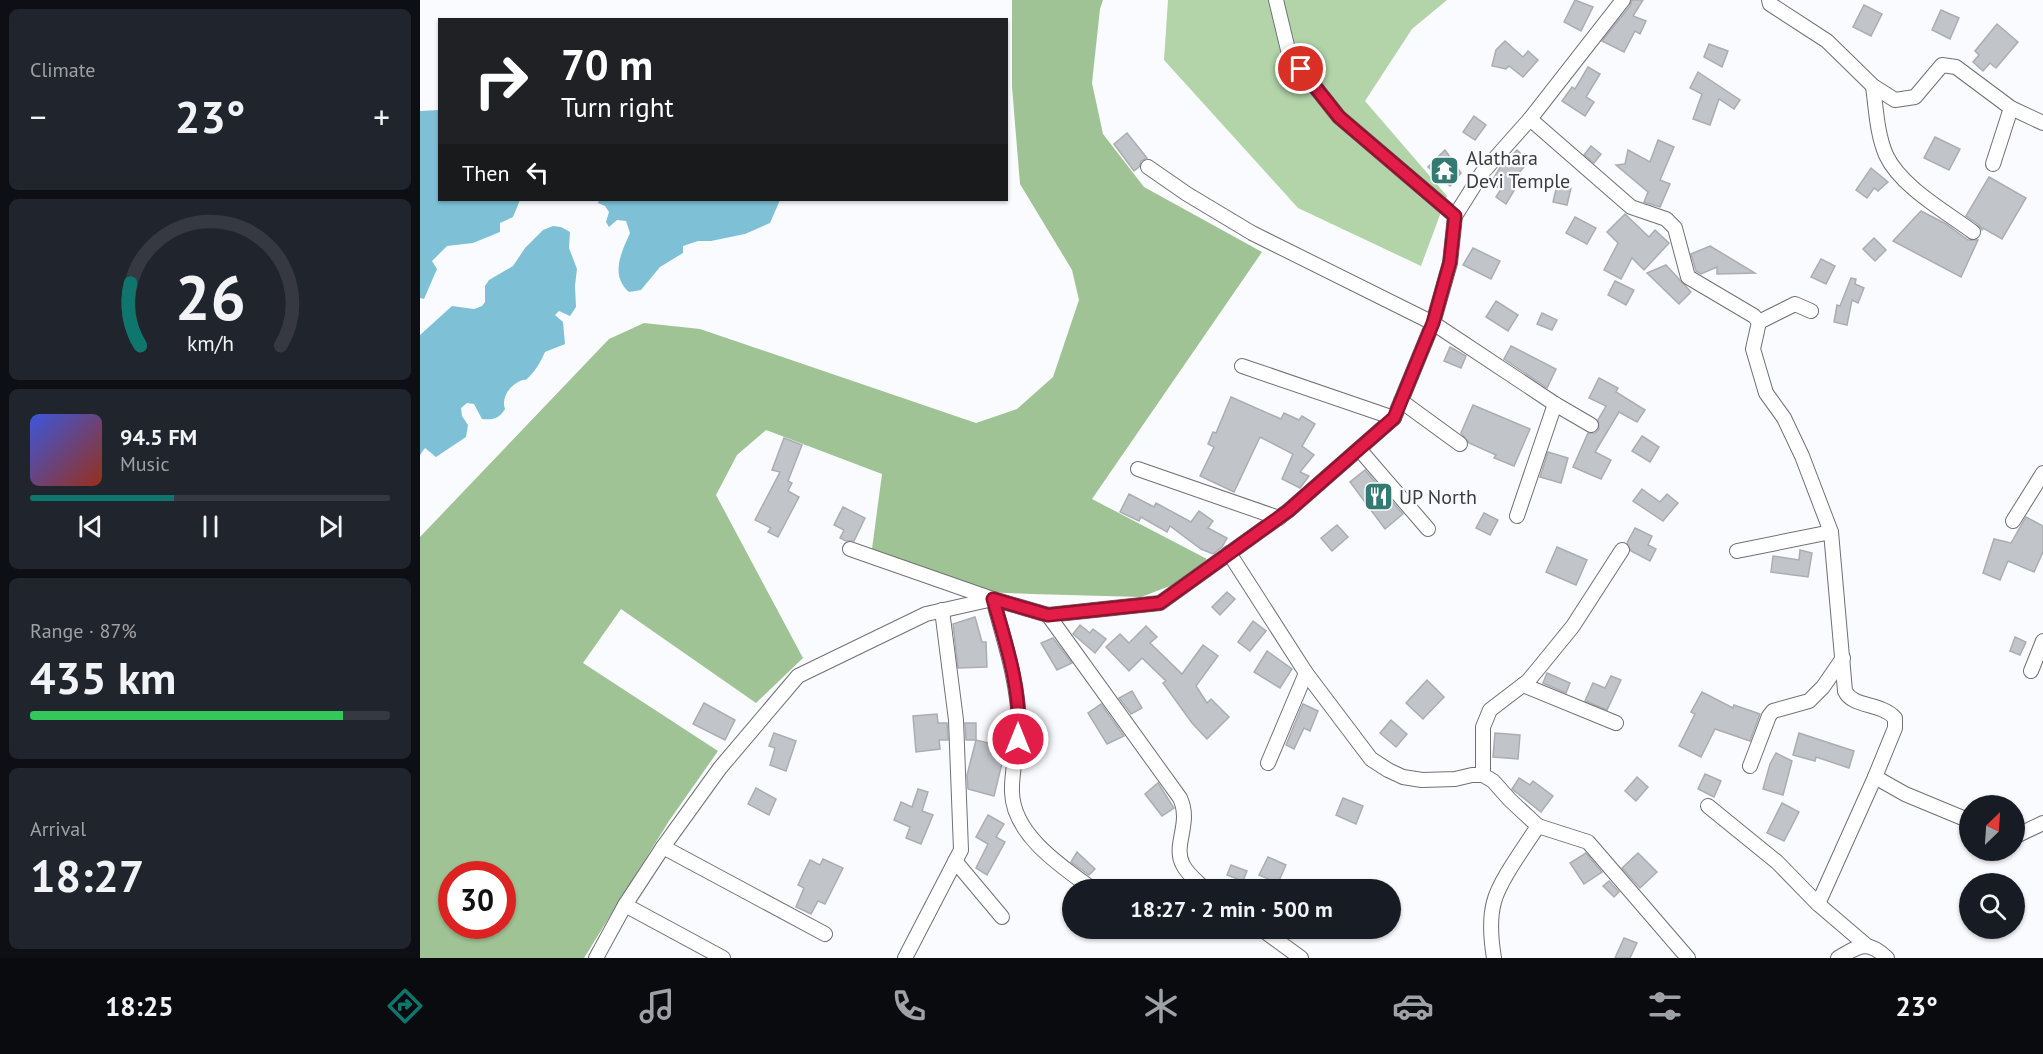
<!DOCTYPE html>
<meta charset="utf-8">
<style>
:root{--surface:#171b24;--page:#20242c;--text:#f1f3f6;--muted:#9ea1a6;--line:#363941;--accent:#0f766e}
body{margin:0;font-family:"PT Sans",sans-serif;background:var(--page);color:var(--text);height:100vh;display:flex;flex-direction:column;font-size:22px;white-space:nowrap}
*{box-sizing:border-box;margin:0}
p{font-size:20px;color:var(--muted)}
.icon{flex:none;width:33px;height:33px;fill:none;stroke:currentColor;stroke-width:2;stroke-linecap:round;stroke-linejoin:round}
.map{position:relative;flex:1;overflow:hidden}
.drawer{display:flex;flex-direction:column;gap:9px;padding:9px;background:#0d0f14;width:420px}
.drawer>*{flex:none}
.hud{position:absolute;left:18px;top:18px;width:570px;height:183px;border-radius:0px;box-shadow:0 2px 4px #0004;background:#202124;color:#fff;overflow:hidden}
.needle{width:39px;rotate:25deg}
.buttons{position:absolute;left:1539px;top:795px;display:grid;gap:12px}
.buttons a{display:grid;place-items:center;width:66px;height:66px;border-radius:50%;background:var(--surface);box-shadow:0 2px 4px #0004;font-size:30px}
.speed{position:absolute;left:18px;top:861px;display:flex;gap:12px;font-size:30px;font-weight:700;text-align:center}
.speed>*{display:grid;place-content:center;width:78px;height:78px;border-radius:50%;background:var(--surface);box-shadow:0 2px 4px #0004;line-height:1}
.speed .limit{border:9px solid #d22;background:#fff;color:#111}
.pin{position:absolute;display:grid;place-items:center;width:51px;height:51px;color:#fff;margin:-26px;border:3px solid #fff;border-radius:50%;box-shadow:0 2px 6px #0007}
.me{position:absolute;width:66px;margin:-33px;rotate:0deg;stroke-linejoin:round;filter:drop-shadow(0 0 4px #0008)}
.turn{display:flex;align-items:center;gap:21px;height:126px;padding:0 24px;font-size:27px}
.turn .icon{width:78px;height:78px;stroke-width:2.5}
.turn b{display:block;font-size:42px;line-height:51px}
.then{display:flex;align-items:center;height:57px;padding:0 24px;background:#0003;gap:12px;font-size:22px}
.big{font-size:45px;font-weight:700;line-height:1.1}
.drawer .card{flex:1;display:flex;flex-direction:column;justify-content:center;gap:9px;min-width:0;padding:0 21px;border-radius:9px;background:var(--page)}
.drawer .dial{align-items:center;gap:0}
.dial svg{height:156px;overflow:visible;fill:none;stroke:var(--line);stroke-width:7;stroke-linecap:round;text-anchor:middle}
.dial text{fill:var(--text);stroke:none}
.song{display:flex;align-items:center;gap:18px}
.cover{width:72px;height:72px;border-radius:9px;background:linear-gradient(135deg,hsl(230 70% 55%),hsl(10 70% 35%))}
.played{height:6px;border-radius:3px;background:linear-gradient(90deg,var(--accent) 40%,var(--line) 40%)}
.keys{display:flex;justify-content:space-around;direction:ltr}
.heat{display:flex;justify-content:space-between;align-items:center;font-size:33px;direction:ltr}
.charge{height:9px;border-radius:4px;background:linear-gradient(90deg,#34c759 87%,var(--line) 0)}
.trip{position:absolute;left:642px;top:879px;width:339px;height:60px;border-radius:30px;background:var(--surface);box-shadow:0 2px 4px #0004;font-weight:700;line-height:60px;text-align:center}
.menu{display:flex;height:96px;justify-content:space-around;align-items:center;background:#090b0e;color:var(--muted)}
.menu .icon{width:42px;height:42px}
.menu .on{color:var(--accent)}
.menu b{font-size:27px;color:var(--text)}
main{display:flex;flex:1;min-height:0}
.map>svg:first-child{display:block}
.green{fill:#b3d4a9}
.forest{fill:#a0c395;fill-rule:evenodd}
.water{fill:#7ec1d6}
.building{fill:#c1c4c9;stroke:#aaadb2;stroke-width:1.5}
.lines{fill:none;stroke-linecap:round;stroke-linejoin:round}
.minor-casing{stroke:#6f7176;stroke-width:16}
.minor{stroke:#fff;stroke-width:14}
.route-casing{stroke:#92132f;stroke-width:15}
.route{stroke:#e11d48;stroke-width:10}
.labels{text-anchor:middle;stroke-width:4.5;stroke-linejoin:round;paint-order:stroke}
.poi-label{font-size:20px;fill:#3b3c3e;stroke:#fafbfe;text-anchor:start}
</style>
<main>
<section class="drawer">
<div class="card"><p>Climate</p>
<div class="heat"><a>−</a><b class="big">23°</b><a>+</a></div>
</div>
<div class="card dial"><svg viewBox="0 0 100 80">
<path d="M14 69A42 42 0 1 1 86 69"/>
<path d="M14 69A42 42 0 0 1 9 37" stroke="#0f766e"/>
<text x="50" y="56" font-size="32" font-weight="700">26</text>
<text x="50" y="72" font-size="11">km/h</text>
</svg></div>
<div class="card">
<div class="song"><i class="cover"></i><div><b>94.5 FM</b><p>Music</p></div></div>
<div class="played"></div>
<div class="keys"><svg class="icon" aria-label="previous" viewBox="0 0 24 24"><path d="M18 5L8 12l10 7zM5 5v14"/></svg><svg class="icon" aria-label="pause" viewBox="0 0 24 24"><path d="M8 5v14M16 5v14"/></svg><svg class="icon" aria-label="next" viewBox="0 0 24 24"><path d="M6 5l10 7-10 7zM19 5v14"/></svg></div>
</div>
<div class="card"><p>Range · 87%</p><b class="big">435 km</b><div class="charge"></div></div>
<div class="card"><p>Arrival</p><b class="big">18:27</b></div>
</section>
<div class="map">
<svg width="1623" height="958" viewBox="0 0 1623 958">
<rect width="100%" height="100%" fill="#fafbfe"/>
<path class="green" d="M 748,0 L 1027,0 L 992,29 L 945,101 L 1027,196 L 1001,266 L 878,208 L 744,60 Z"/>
<path class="forest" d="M 592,0 L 683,0 L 680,9 L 672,83 L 683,134 L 724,187 L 842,252 L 672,499 L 787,559 L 763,581 L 721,597 L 612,594 L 566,592 L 452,549 L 462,474 L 346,430 L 317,455 L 296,495 L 383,658 L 336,703 L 201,609 L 163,663 L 298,751 L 249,821 L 164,958 L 0,958 L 0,537 L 189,339 L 224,323 L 280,329 L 556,423 L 597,409 L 633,377 L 659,300 L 652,270 L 600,184 L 592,87 ZM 32,874 L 82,874 L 82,926 L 32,926 Z"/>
<g class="water">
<path d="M 19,110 L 20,200 L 100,200 L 93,217 L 80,223 L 80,232 L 53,243 L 27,246 L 12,261 L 17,269 L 4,299 L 0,298 L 0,111 Z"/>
<path d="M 179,200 L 360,200 L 350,223 L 325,234 L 291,241 L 278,241 L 263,246 L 263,253 L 240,267 L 221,290 L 209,292 C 190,275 201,253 210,233 L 206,221 L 197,220 L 189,227 L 186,222 L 189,212 L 185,206 L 178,203 Z"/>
<path d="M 133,226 L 141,227 L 150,232 L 149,248 L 157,269 L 155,286 L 156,307 L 150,316 L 139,311 L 135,315 L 143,322 L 145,344 L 125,352 C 121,361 116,370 109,377 C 104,382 107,378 100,381 C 89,386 81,398 85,409 C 79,419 73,420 62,419 L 54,404 L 47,403 L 41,408 L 42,416 L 48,425 L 46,437 L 16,457 L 5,448 L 0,455 L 0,335 L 32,306 L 54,309 L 62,306 L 65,302 L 65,286 L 69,280 L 93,266 L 105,248 L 123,230 Z"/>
</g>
<g class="building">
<path d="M 1155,0 L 1173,7 L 1161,31 L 1144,22 Z"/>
<path d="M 1212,0 L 1223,0 L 1213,16 L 1226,21 L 1220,34 L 1215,31 L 1204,52 L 1182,41 L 1210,6 Z"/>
<path d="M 1444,5 L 1462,14 L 1451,36 L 1433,27 Z"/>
<path d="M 1521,10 L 1539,18 L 1530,39 L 1512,30 Z"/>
<path d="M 1577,24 L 1598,42 L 1576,68 L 1570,63 L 1563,71 L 1553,62 L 1559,55 L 1555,51 Z"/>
<path d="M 1085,41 L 1103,57 L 1108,51 L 1118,60 L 1103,77 L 1089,66 L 1086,69 L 1072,66 L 1076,50 Z"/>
<path d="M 1289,44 L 1308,51 L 1302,67 L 1284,57 Z"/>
<path d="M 1168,67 L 1180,74 L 1166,97 L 1174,102 L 1165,116 L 1142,101 L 1152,87 L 1155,89 Z"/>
<path d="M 1278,72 L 1320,100 L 1314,109 L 1299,99 L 1290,125 L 1273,119 L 1282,94 L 1270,88 Z"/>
<path d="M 1054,116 L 1066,125 L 1055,140 L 1043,132 Z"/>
<path d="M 707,133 L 727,158 L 721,161 L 719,167 L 714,171 L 694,144 Z"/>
<path d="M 1515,137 L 1540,149 L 1529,170 L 1504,158 Z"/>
<path d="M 1238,140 L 1254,147 L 1240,180 L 1250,184 L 1240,207 L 1224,202 L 1228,192 L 1196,165 L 1205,164 L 1208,150 L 1230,162 Z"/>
<path d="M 1171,146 L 1181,154 L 1174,163 L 1164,155 Z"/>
<path d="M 1025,150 L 1041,173 L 1030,186 L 1008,167 Z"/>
<path d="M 1097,150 L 1109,161 L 1097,175 L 1102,177 L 1086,204 L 1076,197 L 1081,189 L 1071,183 L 1079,169 Z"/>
<path d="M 1451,168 L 1468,182 L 1458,191 L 1454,188 L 1447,198 L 1436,190 Z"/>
<path d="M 1569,177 L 1606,198 L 1582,239 L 1563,228 L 1562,230 L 1559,225 L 1546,216 Z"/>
<path d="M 1137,185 L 1151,188 L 1147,205 L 1133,202 Z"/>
<path d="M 1501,211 L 1526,224 L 1548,240 L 1558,240 L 1541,277 L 1473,241 Z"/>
<path d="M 1205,214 L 1229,237 L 1235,230 L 1249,243 L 1224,270 L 1212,258 L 1201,279 L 1184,270 L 1198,243 L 1187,232 Z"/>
<path d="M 1155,217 L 1176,228 L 1167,244 L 1146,233 Z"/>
<path d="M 1454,238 L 1466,250 L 1455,261 L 1443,249 Z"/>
<path d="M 1290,246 L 1335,273 L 1297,274 L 1297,267 L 1281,274 L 1276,271 L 1271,254 Z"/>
<path d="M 1053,248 L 1080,261 L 1071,279 L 1043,265 Z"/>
<path d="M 1401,259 L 1415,266 L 1406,284 L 1391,277 Z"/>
<path d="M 1246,265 L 1271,292 L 1259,304 L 1227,273 Z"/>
<path d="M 1431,278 L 1436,279 L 1435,284 L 1444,288 L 1438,303 L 1432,300 L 1427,325 L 1414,322 L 1417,305 L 1420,306 Z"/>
<path d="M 1195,281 L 1214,290 L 1206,305 L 1188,295 Z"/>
<path d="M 1076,301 L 1098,315 L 1088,331 L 1066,317 Z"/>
<path d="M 1122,313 L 1137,320 L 1132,330 L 1117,324 Z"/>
<path d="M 1091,346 L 1136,369 L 1127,388 L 1084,359 Z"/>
<path d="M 1030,347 L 1046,356 L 1041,368 L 1024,361 Z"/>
<path d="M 1179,378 L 1198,388 L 1196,392 L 1225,410 L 1217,422 L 1199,412 L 1175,452 L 1191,460 L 1181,479 L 1153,467 L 1168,433 L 1175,433 L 1179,429 L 1178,420 L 1186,406 L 1169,398 Z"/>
<path d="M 811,397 L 861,419 L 864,413 L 879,420 L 882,416 L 895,424 L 882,446 L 894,455 L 880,472 L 889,476 L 880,488 L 862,479 L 873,454 L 840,437 L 814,492 L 780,476 L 794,447 L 788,444 L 793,432 L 796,433 Z"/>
<path d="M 1053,405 L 1110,429 L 1094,466 L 1074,458 L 1076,455 L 1049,443 L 1041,433 Z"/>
<path d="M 1222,436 L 1239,447 L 1230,462 L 1212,451 Z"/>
<path d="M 364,438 L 382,445 L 368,481 L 372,483 L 368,491 L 379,497 L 358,537 L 348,532 L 351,528 L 335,520 L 360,472 L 352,470 Z"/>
<path d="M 1128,452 L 1148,458 L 1141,483 L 1120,477 Z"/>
<path d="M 945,470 L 983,514 L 965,529 L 930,482 Z"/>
<path d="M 1222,489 L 1240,502 L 1247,494 L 1258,503 L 1243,521 L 1213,501 Z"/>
<path d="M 709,494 L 734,507 L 736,503 L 771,522 L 779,511 L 793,521 L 788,528 L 807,538 L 802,547 L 793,554 L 781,549 L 750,526 L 747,532 L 721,517 L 719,521 L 700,512 Z"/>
<path d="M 423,507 L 445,518 L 434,541 L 426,541 L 420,538 L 424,530 L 414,525 Z"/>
<path d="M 1064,513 L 1078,520 L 1070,535 L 1056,528 Z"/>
<path d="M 1606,517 L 1623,526 L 1623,552 L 1614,572 L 1588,561 L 1580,580 L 1563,573 L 1574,539 L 1591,543 Z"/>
<path d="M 917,525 L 928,537 L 912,551 L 901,538 Z"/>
<path d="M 1215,528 L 1232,536 L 1228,545 L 1236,549 L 1230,561 L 1211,551 L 1207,543 Z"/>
<path d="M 1137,547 L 1167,560 L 1156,585 L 1126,572 Z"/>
<path d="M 1380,550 L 1392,553 L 1388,577 L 1351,572 L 1353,556 L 1379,560 Z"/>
<path d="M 807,592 L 815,599 L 800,615 L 792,607 Z"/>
<path d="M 555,617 L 562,642 L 566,642 L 567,667 L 538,668 L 533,624 Z"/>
<path d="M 833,621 L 846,631 L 830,651 L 818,642 Z"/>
<path d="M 660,625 L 670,633 L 673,629 L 686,639 L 675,653 L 653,634 Z"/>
<path d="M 726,626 L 737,637 L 730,643 L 762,674 L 783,645 L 798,656 L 776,686 L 787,703 L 791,699 L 809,717 L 787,739 L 772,723 L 743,683 L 746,681 L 722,658 L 709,671 L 686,647 L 700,634 L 709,643 Z"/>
<path d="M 1595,637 L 1606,642 L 1600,655 L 1590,651 Z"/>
<path d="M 633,638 L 652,663 L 637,670 L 621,643 Z"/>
<path d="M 847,651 L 872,669 L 860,688 L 834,672 Z"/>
<path d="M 1127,673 L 1150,683 L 1146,693 L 1123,683 Z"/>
<path d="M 1191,676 L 1201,680 L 1187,710 L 1165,701 L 1173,683 L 1185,688 Z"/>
<path d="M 1007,680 L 1024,697 L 1003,719 L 986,703 Z"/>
<path d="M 712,691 L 722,708 L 711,714 L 699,698 Z"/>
<path d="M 1282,692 L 1313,708 L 1314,705 L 1340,714 L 1330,741 L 1295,729 L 1281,757 L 1259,746 L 1275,714 L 1271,712 Z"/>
<path d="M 284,703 L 315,720 L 305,740 L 273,724 Z"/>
<path d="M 681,704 L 704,736 L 687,744 L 668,713 Z"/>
<path d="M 883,704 L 898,711 L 890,731 L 884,728 L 874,749 L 866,745 Z"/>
<path d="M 517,714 L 518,723 L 527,723 L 528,740 L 519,740 L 520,749 L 496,752 L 493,716 Z"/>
<path d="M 971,720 L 987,734 L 976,747 L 960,733 Z"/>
<path d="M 545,723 L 556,723 L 556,740 L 576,745 L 574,753 L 584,755 L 574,796 L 548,789 L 547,775 L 556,740 L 546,740 Z"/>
<path d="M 354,733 L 376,741 L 366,771 L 350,765 L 355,748 L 349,746 Z"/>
<path d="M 1075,733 L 1100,735 L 1098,759 L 1073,757 Z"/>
<path d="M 1379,733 L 1434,751 L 1429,768 L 1396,757 L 1395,761 L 1373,755 Z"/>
<path d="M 1356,753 L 1372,761 L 1363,795 L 1343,789 L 1350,764 Z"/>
<path d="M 1285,774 L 1301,781 L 1294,797 L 1278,789 Z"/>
<path d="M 1217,777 L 1228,787 L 1216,801 L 1205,791 Z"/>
<path d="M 1099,778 L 1110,785 L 1113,781 L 1133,796 L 1121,812 L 1092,789 Z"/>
<path d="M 738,783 L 754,808 L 742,816 L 725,794 Z"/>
<path d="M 336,788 L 356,799 L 349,815 L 328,804 Z"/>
<path d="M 498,789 L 508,792 L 502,811 L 513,815 L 501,844 L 486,838 L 490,827 L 474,820 L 481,802 L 492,807 Z"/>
<path d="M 923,798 L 943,806 L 936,824 L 916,815 Z"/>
<path d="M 1362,803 L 1379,812 L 1364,841 L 1347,833 Z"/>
<path d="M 568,815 L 584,824 L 576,837 L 585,842 L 567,875 L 556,868 L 568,844 L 556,837 Z"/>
<path d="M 657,852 L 675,869 L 669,875 L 651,862 Z"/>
<path d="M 1166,853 L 1182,872 L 1164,884 L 1150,863 Z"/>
<path d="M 1218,853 L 1237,872 L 1220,888 L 1202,868 Z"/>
<path d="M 848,857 L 866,865 L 858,883 L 839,875 Z"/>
<path d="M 403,859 L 423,868 L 405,904 L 398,901 L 391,914 L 376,907 L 384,888 L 378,885 L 390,860 L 400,865 Z"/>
<path d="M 811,865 L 827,871 L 823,881 L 807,875 Z"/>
<path d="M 1189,881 L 1199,892 L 1194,897 L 1183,886 Z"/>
<path d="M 1204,938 L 1217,943 L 1210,958 L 1195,958 Z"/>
</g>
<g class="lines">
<defs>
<g id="minor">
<path d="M 856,0 L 869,54 L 919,117 L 1035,216"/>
<path d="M 1349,0 L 1350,4 L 1407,41 L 1453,86 L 1475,100 L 1495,97 L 1522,65 L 1536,67 L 1591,108 L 1623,123"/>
<path d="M 1453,86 C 1456,109 1457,134 1466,155 C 1481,187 1525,211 1553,232"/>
<path d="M 1110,119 L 1211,207 L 1246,219 L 1255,228 L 1268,277 L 1334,316 L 1339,322 L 1333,349 L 1346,393 L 1364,418 L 1382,456 L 1411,532 L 1425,691 C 1433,708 1460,702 1475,718 L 1475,728 L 1455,777 L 1485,794 L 1550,821"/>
<path d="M 1573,164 L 1591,108"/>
<path d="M 728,167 L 767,194 L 832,233 L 1013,323 L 1135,404 L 1171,425"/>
<path d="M 1339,322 L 1375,304 L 1391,311"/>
<path d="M 822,366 L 974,418"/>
<path d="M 981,401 L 1040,444"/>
<path d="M 939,449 L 1008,529"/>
<path d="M 718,469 L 859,518"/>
<path d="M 1097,516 L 1135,404"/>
<path d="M 1593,521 L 1623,473"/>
<path d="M 430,549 L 573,599 C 584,640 598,681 599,724 C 599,747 591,769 592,792 C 593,835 642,867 674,890"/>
<path d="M 1317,551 L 1411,532"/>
<path d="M 809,553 L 886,673 L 951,759 L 968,770 L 983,777 L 1002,780 L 1035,779 L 1052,775 L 1063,775 L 1073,781 L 1090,800 L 1118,826 C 1106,845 1079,881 1074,902 C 1069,920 1071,940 1074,958"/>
<path d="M 628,615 L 760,798 C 772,824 752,845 763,865 C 768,875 778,882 786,890"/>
<path d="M 1611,671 L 1623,641"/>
<path d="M 1103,685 L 1196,723"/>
<path d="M 848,763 L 886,673"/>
<path d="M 1330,766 L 1349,716 L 1353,711 L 1389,701 L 1403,687 L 1423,658"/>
<path d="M 1063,775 L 1063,727 L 1070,710 L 1108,681 L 1118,669 L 1153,626 L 1202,550"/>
<path d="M 1288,806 L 1357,862 L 1398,904 L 1446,945"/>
<path d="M 1118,826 L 1168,842 L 1268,958"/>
<path d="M 1594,837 L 1623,823"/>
<path d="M 243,847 L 405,934"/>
<path d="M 535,861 L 582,917"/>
<path d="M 1398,904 L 1455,777"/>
<path d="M 205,905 L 303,958"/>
<path d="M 840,928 L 881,958"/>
<path d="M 176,958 L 205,905 L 243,847 L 300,768 L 378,676 L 506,614 L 573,599 L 628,615 L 740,603 L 868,511 L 974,418 L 1013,323 L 1030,263 L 1035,216 L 1062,173 L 1110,119 L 1203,0"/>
<path d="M 485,958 L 541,850 L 536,720 L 522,610"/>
<path d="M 1418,958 C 1439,946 1447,939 1467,958"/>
</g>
</defs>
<use href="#minor" class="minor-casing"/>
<use href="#minor" class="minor"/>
</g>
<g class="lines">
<defs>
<path id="route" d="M 598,739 C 602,691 586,644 573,599 L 628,615 L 740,603 L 868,511 L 974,418 L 1013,323 L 1030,262 L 1035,216 L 919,117 L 881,69"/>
</defs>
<use href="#route" class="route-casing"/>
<use href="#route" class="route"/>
</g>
<defs>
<symbol id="temple-square" viewBox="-11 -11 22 22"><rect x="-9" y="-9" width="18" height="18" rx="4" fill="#337a73" stroke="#fafbfe"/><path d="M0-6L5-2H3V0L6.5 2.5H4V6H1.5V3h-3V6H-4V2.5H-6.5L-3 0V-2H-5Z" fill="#fff"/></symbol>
<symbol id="restaurant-square" viewBox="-11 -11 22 22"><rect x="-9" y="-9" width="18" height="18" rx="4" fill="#337a73" stroke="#fafbfe"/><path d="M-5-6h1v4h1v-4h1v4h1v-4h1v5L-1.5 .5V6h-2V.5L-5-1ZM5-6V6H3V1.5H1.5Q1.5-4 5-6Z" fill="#fff"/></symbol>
</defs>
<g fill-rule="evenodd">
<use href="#temple-square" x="1008" y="154" width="33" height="33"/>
<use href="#restaurant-square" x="942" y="480" width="33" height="33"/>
</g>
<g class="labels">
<g class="poi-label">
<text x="1046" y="165">Alathara<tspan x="1046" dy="23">Devi Temple</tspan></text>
<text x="979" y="504">UP North</text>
</g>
</g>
</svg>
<div class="buttons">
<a><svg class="needle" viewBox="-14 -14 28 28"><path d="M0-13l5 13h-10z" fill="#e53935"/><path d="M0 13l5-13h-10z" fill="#9ea1a6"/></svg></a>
<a><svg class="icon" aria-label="search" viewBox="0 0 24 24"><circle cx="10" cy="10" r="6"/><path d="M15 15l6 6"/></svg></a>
</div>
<div class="speed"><div class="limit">30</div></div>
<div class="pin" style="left:881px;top:69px;background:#d93025"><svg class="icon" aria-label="arrive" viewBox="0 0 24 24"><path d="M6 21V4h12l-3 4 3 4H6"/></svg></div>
<svg class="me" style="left:598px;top:739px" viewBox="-20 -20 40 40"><circle r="17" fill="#e11d48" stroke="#fff" stroke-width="3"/><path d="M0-11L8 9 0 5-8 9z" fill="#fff"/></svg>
<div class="trip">18:27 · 2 min · 500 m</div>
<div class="hud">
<div class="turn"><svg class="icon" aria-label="right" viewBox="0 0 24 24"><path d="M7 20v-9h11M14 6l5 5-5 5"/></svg><div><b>70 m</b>Turn right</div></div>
<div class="then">Then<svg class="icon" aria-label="left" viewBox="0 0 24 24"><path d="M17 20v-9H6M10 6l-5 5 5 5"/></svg></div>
</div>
</div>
</main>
<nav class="menu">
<b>18:25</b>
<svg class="icon on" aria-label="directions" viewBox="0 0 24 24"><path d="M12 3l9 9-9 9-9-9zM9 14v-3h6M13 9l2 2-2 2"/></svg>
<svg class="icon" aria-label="music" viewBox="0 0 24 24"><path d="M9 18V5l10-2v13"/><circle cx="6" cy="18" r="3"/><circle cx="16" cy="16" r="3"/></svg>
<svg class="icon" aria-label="phone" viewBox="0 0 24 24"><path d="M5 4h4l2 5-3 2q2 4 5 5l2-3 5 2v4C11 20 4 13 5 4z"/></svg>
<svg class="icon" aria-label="climate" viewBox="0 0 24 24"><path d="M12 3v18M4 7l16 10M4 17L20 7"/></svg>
<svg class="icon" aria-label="car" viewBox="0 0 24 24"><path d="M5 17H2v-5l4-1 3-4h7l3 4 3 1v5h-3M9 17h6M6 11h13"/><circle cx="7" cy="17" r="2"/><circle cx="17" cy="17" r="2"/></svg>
<svg class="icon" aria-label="filters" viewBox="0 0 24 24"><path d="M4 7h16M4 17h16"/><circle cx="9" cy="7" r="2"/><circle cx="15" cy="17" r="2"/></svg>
<b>23°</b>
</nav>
